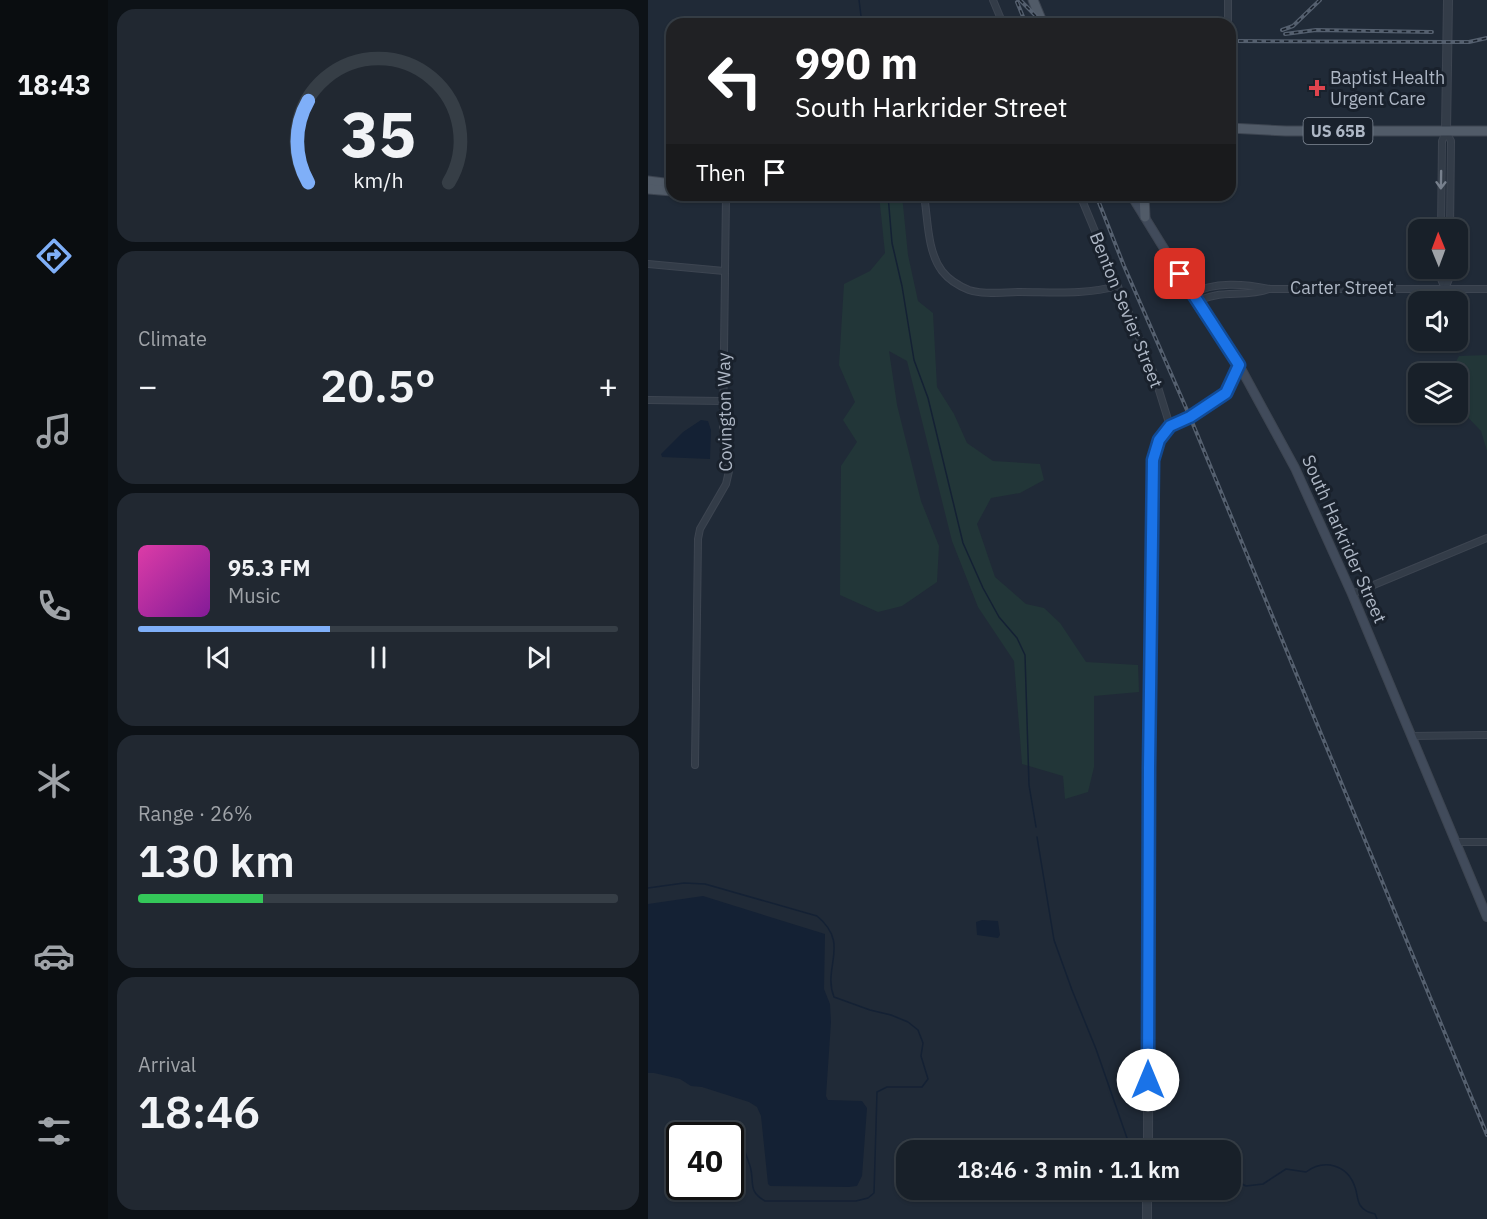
<!DOCTYPE html>
<meta charset="utf-8">
<style>
:root{--surface:#182029;--page:#212831;--text:#f1f3f6;--muted:#9fa3a8;--line:#363e46;--accent:#7faff8}
body{margin:0;font-family:"IBM Plex Sans",sans-serif;background:var(--page);color:var(--text);height:100vh;display:flex;flex-direction:column;font-size:22px;white-space:nowrap}
*{box-sizing:border-box;margin:0}
p{font-size:20px;color:var(--muted)}
.icon{flex:none;width:33px;height:33px;fill:none;stroke:currentColor;stroke-width:2;stroke-linecap:round;stroke-linejoin:round}
.map{position:relative;flex:1;overflow:hidden}
.drawer{display:flex;flex-direction:column;gap:9px;padding:9px;background:#0d1217;width:540px}
.drawer>*{flex:none}
.hud{position:absolute;left:18px;top:18px;width:570px;height:183px;border-radius:18px;box-shadow:0 2px 4px #0004,0 0 0 2px var(--line);background:#202124;color:#fff;overflow:hidden}
.needle{width:39px;rotate:359deg}
.tools{position:absolute;left:760px;top:219px;display:grid;gap:12px}
.tools a{display:grid;place-items:center;width:60px;height:60px;border-radius:12px;background:var(--surface);box-shadow:0 2px 4px #0004,0 0 0 2px var(--line);font-size:30px}
.speed{position:absolute;left:18px;top:1122px;display:flex;gap:12px;font-size:30px;font-weight:700;text-align:center}
.speed>*{display:grid;place-content:center;width:78px;height:78px;border-radius:50%;background:var(--surface);box-shadow:0 2px 4px #0004,0 0 0 2px var(--line);line-height:1}
.speed .limit{border:3px solid #111;border-radius:9px;background:#fff;color:#111}
.pin{position:absolute;display:grid;place-items:center;width:51px;height:51px;color:#fff;margin:-26px;border-radius:12px;box-shadow:0 3px 9px #0006}
.me{position:absolute;width:66px;margin:-33px;rotate:0deg;stroke-linejoin:round;filter:drop-shadow(0 0 4px #0008)}
.turn{display:flex;align-items:center;gap:21px;height:126px;padding:0 30px;font-size:27px}
.turn .icon{width:78px;height:78px;stroke-width:2.5}
.turn b{display:block;font-size:42px;line-height:51px}
.then{display:flex;align-items:center;height:57px;padding:0 30px;background:#0003;gap:12px;font-size:22px}
.big{font-size:45px;font-weight:600;line-height:1.1}
.drawer .card{flex:1;display:flex;flex-direction:column;justify-content:center;gap:9px;min-width:0;padding:0 21px;border-radius:18px;background:var(--page)}
.drawer .dial{align-items:center;gap:0}
.dial svg{height:156px;overflow:visible;fill:none;stroke:var(--line);stroke-width:7;stroke-linecap:round;text-anchor:middle}
.dial text{fill:var(--text);stroke:none}
.song{display:flex;align-items:center;gap:18px}
.cover{width:72px;height:72px;border-radius:9px;background:linear-gradient(135deg,hsl(320 70% 55%),hsl(290 70% 35%))}
.played{height:6px;border-radius:3px;background:linear-gradient(90deg,var(--accent) 40%,var(--line) 40%)}
.keys{display:flex;justify-content:space-around;direction:ltr}
.heat{display:flex;justify-content:space-between;align-items:center;font-size:33px;direction:ltr}
.charge{height:9px;border-radius:4px;background:linear-gradient(90deg,#34c759 26%,var(--line) 0)}
.trip{position:absolute;left:248px;top:1140px;width:345px;height:60px;border-radius:18px;background:var(--surface);box-shadow:0 2px 4px #0004,0 0 0 2px var(--line);font-weight:600;line-height:60px;text-align:center}
main{display:flex;flex:1;min-height:0}
.menu{display:flex;flex-direction:column;width:108px;justify-content:space-around;align-items:center;background:#0a0d10;color:var(--muted)}
.menu .icon{width:42px;height:42px}
.menu .on{color:var(--accent)}
.menu b{font-size:27px;color:var(--text)}
.map>svg:first-child{display:block}
.green{fill:#223638}
.water{fill:#142134}
.lines{fill:none;stroke-linecap:round;stroke-linejoin:round}
.stream{stroke:#142134;stroke-width:1.5}
.minor-casing{stroke:#3d4551;stroke-width:8}
.tertiary-casing{stroke:#3d4551;stroke-width:10}
.secondary-casing{stroke:#3d4551;stroke-width:10}
.primary-casing{stroke:#3d4551;stroke-width:11}
.minor{stroke:#333c48;stroke-width:6}
.tertiary{stroke:#333c48;stroke-width:8}
.secondary{stroke:#414b5b;stroke-width:8}
.primary{stroke:#515b68;stroke-width:9}
.rail-casing{stroke:#55606f;stroke-width:4}
.rail{stroke:#19212c;stroke-width:1.5;stroke-dasharray:4.5;stroke-linecap:butt}
.oneway{stroke:#77808d}
.route-casing{stroke:#114b97;stroke-width:15}
.route{stroke:#1a73e8;stroke-width:10}
.health-dot{fill:#e0444e;stroke:#19212c;stroke-width:2}
.labels{text-anchor:middle;stroke-width:6;stroke-linejoin:round;paint-order:stroke}
.shield{fill:#19212c;stroke:#818a97;stroke-width:1.5}
.shield-label{font-size:16px;font-weight:bold;fill:#aeb7c5}
.poi-label{font-size:18px;fill:#aeb7c5;stroke:#19212c;text-anchor:start}
.street-label{font-size:18px;fill:#aeb7c5;stroke:#19212c}
</style>
<main>
<nav class="menu">
<b>18:43</b>
<svg class="icon on" aria-label="directions" viewBox="0 0 24 24"><path d="M12 3l9 9-9 9-9-9zM9 14v-3h6M13 9l2 2-2 2"/></svg>
<svg class="icon" aria-label="music" viewBox="0 0 24 24"><path d="M9 18V5l10-2v13"/><circle cx="6" cy="18" r="3"/><circle cx="16" cy="16" r="3"/></svg>
<svg class="icon" aria-label="phone" viewBox="0 0 24 24"><path d="M5 4h4l2 5-3 2q2 4 5 5l2-3 5 2v4C11 20 4 13 5 4z"/></svg>
<svg class="icon" aria-label="climate" viewBox="0 0 24 24"><path d="M12 3v18M4 7l16 10M4 17L20 7"/></svg>
<svg class="icon" aria-label="car" viewBox="0 0 24 24"><path d="M5 17H2v-5l4-1 3-4h7l3 4 3 1v5h-3M9 17h6M6 11h13"/><circle cx="7" cy="17" r="2"/><circle cx="17" cy="17" r="2"/></svg>
<svg class="icon" aria-label="filters" viewBox="0 0 24 24"><path d="M4 7h16M4 17h16"/><circle cx="9" cy="7" r="2"/><circle cx="15" cy="17" r="2"/></svg>
</nav>
<section class="drawer">
<div class="card dial"><svg viewBox="0 0 100 80">
<path d="M14 69A42 42 0 1 1 86 69"/>
<path d="M14 69A42 42 0 0 1 14 27" stroke="#7faff8"/>
<text x="50" y="56" font-size="32" font-weight="700">35</text>
<text x="50" y="72" font-size="11">km/h</text>
</svg></div>
<div class="card"><p>Climate</p>
<div class="heat"><a>−</a><b class="big">20.5°</b><a>+</a></div>
</div>
<div class="card">
<div class="song"><i class="cover"></i><div><b>95.3 FM</b><p>Music</p></div></div>
<div class="played"></div>
<div class="keys"><svg class="icon" aria-label="previous" viewBox="0 0 24 24"><path d="M18 5L8 12l10 7zM5 5v14"/></svg><svg class="icon" aria-label="pause" viewBox="0 0 24 24"><path d="M8 5v14M16 5v14"/></svg><svg class="icon" aria-label="next" viewBox="0 0 24 24"><path d="M6 5l10 7-10 7zM19 5v14"/></svg></div>
</div>
<div class="card"><p>Range · 26%</p><b class="big">130 km</b><div class="charge"></div></div>
<div class="card"><p>Arrival</p><b class="big">18:46</b></div>
</section>
<div class="map">
<svg width="839" height="1219" viewBox="0 0 839 1219">
<rect width="100%" height="100%" fill="#202a37"/>
<g class="green">
<path d="M 231,195 L 254,195 L 260,255 L 270,301 L 285,313 L 289,387 L 306,414 L 319,443 L 345,461 L 392,464 L 396,480 L 372,493 L 343,498 L 329,524 L 347,577 L 378,604 L 396,608 L 412,623 L 438,662 L 490,665 L 491,692 L 446,696 L 446,767 L 440,792 L 417,799 L 415,776 L 374,764 L 366,661 L 330,607 L 304,541 L 259,361 L 241,351 L 249,405 L 273,501 L 291,546 L 289,582 L 254,606 L 230,612 L 192,595 L 193,466 L 209,442 L 195,420 L 207,402 L 191,365 L 196,284 L 222,271 L 237,253 Z"/>
<path d="M 839,355 L 839,451 L 833,431 L 810,407 L 810,374 L 804,373 L 804,369 L 811,356 Z"/>
</g>
<g class="water">
<path d="M 53,420 L 60,421 L 63,430 L 62,459 L 14,457 L 13,454 L 35,432 Z"/>
<path d="M 55,896 L 177,934 L 176,989 L 182,1004 L 183,1022 L 178,1096 L 180,1100 L 214,1101 L 219,1108 L 214,1176 L 209,1186 L 201,1187 L 122,1186 L 120,1184 L 113,1116 L 109,1107 L 101,1102 L 54,1087 L 43,1086 L 32,1079 L 6,1073 L 0,1073 L 0,904 Z"/>
<path d="M 334,920 L 350,921 L 352,935 L 350,938 L 329,935 L 328,922 Z"/>
</g>
<g class="lines">
<g class="stream">
<path d="M 211,0 L 214,24"/>
<path d="M 240,195 L 244,243 L 254,286 L 266,360 L 280,398 L 315,543 L 335,588 L 351,617 L 369,638 L 377,655 L 381,785 L 388,827"/>
<path d="M 389,837 L 406,940 L 424,990 L 448,1049 L 480,1141 L 488,1150"/>
<path d="M 0,888 L 36,883 L 57,884 L 169,916 C 203,944 174,967 186,997 L 222,1010 L 243,1015 L 260,1022 L 270,1030 L 275,1043 L 273,1056 L 280,1079 L 274,1087 L 239,1087 L 229,1092 L 226,1193 L 220,1198 L 208,1201 L 117,1201 C 99,1191 107,1182 102,1166 C 98,1154 95,1150 96,1137"/>
<path d="M 582,1178 L 598,1186 L 615,1184 L 638,1169 L 658,1172 C 676,1159 699,1164 707,1187 C 709,1192 709,1200 712,1205 C 716,1211 720,1212 727,1214 L 729,1219"/>
</g>
<defs>
<g id="minor">
<path d="M 345,0 L 355,24"/>
<path d="M 580,24 L 580,0"/>
<path d="M 798,132 L 803,141 L 802,230"/>
<path d="M 276,195 C 280,219 279,251 294,271 C 301,280 311,286 321,290 C 336,295 356,292 372,292 C 404,292 438,295 469,286"/>
<path d="M 432,195 L 505,371 L 522,426"/>
<path d="M 793,230 L 794,141 L 798,132"/>
<path d="M 0,264 L 76,271"/>
<path d="M 793,268 L 793,279 L 797,289"/>
<path d="M 797,289 L 801,279 L 801,268"/>
<path d="M 544,294 C 565,281 598,284 621,289 L 839,289"/>
<path d="M 549,302 C 570,289 597,298 621,289"/>
<path d="M 0,400 L 74,401"/>
<path d="M 704,594 L 839,538"/>
<path d="M 763,736 L 839,735"/>
<path d="M 47,765 L 50,539 L 52,529 L 78,484 L 81,471 L 75,430 L 78,195"/>
<path d="M 808,842 L 839,842"/>
</g>
<g id="tertiary">
<path d="M 798,132 L 800,0"/>
<path d="M 500,1150 L 501,769 L 505,460 L 511,440 L 522,426 L 542,417 L 578,393 L 591,365"/>
<path d="M 499,1219 L 499,1190"/>
</g>
<path id="secondary" d="M 483,195 L 549,302 L 591,365 L 647,468 L 704,594 L 839,917"/>
<g id="primary">
<path d="M 385,0 L 395,24"/>
<path d="M 582,128 L 638,131 L 839,131"/>
<path d="M 0,181 L 24,184"/>
<path d="M 0,189 L 24,191"/>
<path d="M 496,195 L 497,217"/>
</g>
</defs>
<use href="#minor" class="minor-casing"/>
<use href="#tertiary" class="tertiary-casing"/>
<use href="#secondary" class="secondary-casing"/>
<use href="#primary" class="primary-casing"/>
<use href="#minor" class="minor"/>
<use href="#tertiary" class="tertiary"/>
<use href="#secondary" class="secondary"/>
<use href="#primary" class="primary"/>
<defs>
<g id="rail">
<path d="M 372,0 L 396,24"/>
<path d="M 369,2 L 378,24"/>
<path d="M 634,30 L 645,26 L 672,0"/>
<path d="M 637,34 L 668,30 L 784,32"/>
<path d="M 582,41 L 799,42 L 821,42 L 839,38"/>
<path d="M 448,195 L 476,266 L 542,417 L 839,1135"/>
</g>
</defs>
<use href="#rail" class="rail-casing"/>
<use href="#rail" class="rail"/>
</g>
<defs><path id="oneway-shaft" d="M-6 0H5M1.5-3L5.5 0L1.5 3" fill="none" stroke-width="1.6" stroke-linecap="round" stroke-linejoin="round" transform="scale(1.5)"/></defs>
<use class="oneway" href="#oneway-shaft" transform="translate(793 180) rotate(91)"/>
<g class="lines">
<defs>
<path id="route" d="M 500,1080 L 501,768 L 505,460 L 511,440 L 522,426 L 542,417 L 578,393 L 591,365 L 532,274"/>
</defs>
<use href="#route" class="route-casing"/>
<use href="#route" class="route"/>
</g>
<path class="health-dot" d="M666 79h6v6h6v6h-6v6h-6v-6h-6v-6h6z"/>
<g class="labels">
<rect class="shield" x="655.5" y="118" width="69" height="26" rx="4.5"/>
<g class="shield-label">
<text x="690" y="137">US 65B</text>
</g>
<g class="poi-label">
<text x="682" y="84">Baptist Health<tspan x="682" dy="21">Urgent Care</tspan></text>
</g>
<g class="street-label">
<text x="694" y="294">Carter Street</text>
<text transform="translate(478 310) rotate(68)" y="6">Benton Sevier Street</text>
<text transform="translate(77 412) rotate(-91)" y="6">Covington Way</text>
<text transform="translate(696 539) rotate(66)" y="6">South Harkrider Street</text>
</g>
</g>
</svg>
<div class="tools">
<a><svg class="needle" viewBox="-14 -14 28 28"><path d="M0-13l5 13h-10z" fill="#e53935"/><path d="M0 13l5-13h-10z" fill="#9fa3a8"/></svg></a>
<a><svg class="icon" aria-label="sound" viewBox="0 0 24 24"><path d="M4 9h4l5-4v14l-5-4H4zM17 9q2 3 0 6"/></svg></a>
<a><svg class="icon" aria-label="layers" viewBox="0 0 24 24"><path d="M12 4l9 5-9 5-9-5zM3 14l9 5 9-5"/></svg></a>
</div>
<div class="speed"><div class="limit">40</div></div>
<div class="pin" style="left:532px;top:274px;background:#d93025"><svg class="icon" aria-label="arrive" viewBox="0 0 24 24"><path d="M6 21V4h12l-3 4 3 4H6"/></svg></div>
<svg class="me" style="left:500px;top:1080px" viewBox="-20 -20 40 40"><circle r="19" fill="#fff"/><path d="M0-13L10 11 0 6-10 11z" fill="#1a73e8"/></svg>
<div class="trip">18:46 · 3 min · 1.1 km</div>
<div class="hud">
<div class="turn"><svg class="icon" aria-label="left" viewBox="0 0 24 24"><path d="M17 20v-9H6M10 6l-5 5 5 5"/></svg><div><b>990 m</b>South Harkrider Street</div></div>
<div class="then">Then<svg class="icon" aria-label="arrive" viewBox="0 0 24 24"><path d="M6 21V4h12l-3 4 3 4H6"/></svg></div>
</div>
</div>
</main>
